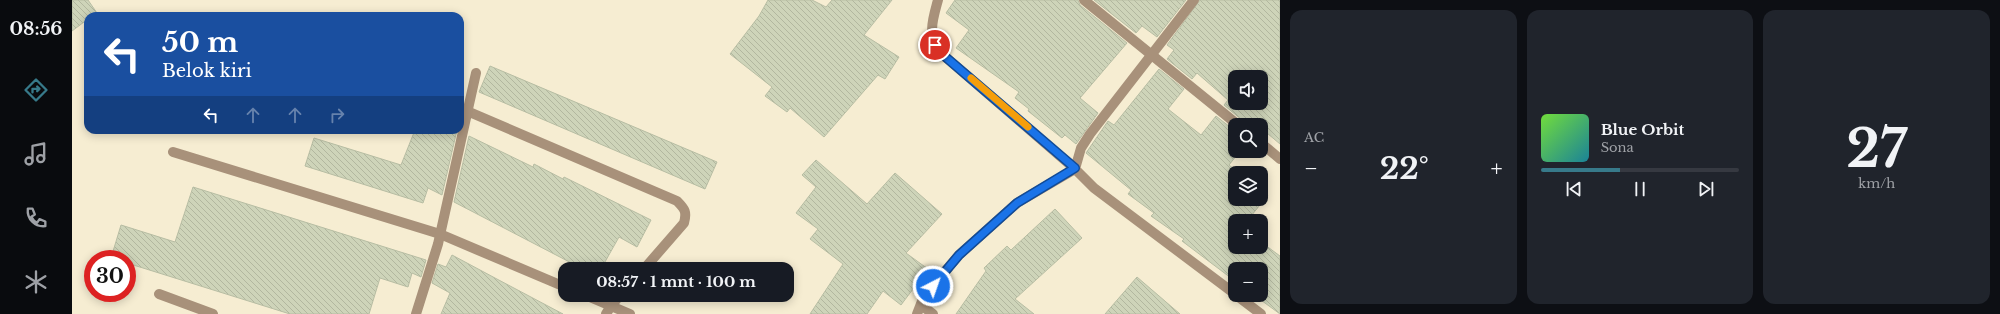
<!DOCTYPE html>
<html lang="id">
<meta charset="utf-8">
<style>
:root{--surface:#171b24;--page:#20242c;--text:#f1f3f6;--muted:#9ea1a6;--line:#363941;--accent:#377a8a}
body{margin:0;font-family:"Libre Baskerville",serif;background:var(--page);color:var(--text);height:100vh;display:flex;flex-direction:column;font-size:15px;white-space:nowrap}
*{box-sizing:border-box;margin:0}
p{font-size:13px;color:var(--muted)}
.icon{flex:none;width:22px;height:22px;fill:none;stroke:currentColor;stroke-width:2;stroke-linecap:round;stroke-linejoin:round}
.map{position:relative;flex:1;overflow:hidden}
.drawer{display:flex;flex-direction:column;gap:10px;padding:10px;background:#0d0f14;width:720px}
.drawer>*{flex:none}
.hud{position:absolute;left:12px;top:12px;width:380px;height:122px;border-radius:12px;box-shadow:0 2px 10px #0003;background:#1a4fa0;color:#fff;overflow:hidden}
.buttons{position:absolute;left:1156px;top:70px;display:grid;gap:8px}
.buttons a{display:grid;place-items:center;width:40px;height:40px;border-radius:8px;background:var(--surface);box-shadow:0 2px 10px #0003;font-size:20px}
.speed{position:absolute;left:12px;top:250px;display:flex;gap:8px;font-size:20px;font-weight:700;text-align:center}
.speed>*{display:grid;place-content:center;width:52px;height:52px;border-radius:50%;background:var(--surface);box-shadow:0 2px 10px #0003;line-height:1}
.speed .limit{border:6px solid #d22;background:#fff;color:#111}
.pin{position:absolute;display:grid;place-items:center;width:34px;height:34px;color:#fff;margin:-17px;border:2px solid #fff;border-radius:50%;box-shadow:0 1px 4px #0007}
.me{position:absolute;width:44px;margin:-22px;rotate:41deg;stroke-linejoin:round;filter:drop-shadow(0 0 3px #0008)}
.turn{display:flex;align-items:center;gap:14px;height:84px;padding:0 12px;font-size:18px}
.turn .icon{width:52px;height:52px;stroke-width:2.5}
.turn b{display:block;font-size:28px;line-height:34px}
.lanes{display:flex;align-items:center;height:38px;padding:0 12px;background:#0003;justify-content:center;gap:20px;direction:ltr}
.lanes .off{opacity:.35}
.big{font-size:30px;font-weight:800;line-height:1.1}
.drawer .card{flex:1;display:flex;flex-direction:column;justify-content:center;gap:6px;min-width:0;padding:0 14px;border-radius:12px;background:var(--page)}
.drawer .dial{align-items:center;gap:0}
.dial b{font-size:52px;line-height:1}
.song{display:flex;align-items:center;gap:12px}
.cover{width:48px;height:48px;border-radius:6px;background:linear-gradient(135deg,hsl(100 70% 55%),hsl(190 70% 35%))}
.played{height:4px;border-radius:2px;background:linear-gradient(90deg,var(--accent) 40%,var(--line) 40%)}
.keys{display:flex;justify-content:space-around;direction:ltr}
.heat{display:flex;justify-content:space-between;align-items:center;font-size:22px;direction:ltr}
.drawer .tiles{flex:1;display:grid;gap:10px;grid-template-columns:repeat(3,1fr)}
.trip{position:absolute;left:486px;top:262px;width:236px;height:40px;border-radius:12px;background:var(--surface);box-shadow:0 2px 10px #0003;font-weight:800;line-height:40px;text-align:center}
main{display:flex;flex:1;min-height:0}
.dock{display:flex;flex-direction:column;width:72px;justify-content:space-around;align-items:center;background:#090b0e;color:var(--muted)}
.dock .icon{width:28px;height:28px}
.dock .on{color:var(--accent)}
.dock b{font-size:18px;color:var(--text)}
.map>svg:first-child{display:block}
.building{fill:url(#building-back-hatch);stroke:#b7bda3;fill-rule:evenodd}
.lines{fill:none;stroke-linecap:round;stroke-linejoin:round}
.minor{stroke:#a8917a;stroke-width:10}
.route-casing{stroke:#114b97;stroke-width:10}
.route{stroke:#1a73e8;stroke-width:7}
.slow{stroke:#f59e0b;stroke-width:7}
</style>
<main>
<nav class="dock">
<b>08:56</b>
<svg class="icon on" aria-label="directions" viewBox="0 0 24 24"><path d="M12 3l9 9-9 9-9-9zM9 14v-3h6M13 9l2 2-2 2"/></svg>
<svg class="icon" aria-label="music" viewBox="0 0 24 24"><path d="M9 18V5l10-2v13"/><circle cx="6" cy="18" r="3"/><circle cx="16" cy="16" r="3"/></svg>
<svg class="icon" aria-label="phone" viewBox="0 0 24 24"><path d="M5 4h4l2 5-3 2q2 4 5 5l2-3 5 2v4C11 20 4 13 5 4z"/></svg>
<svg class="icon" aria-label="climate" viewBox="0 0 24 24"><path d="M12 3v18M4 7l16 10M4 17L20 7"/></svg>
</nav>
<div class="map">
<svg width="1208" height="314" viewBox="0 0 1208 314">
<defs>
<pattern id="building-back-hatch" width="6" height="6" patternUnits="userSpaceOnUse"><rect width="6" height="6" fill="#ced4b9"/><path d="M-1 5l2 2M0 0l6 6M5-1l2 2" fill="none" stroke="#b2b79f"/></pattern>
</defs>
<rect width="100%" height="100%" fill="#f6edd2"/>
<g class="building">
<path d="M 0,0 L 16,0 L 25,13 L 21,16 L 16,16 L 16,19 L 0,31 Z"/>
<path d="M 696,0 L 740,0 L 754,7 L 760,0 L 820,0 L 792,35 L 827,57 L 813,79 L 806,75 L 752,137 L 718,108 L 715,112 L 693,96 L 700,87 L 658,54 L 687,16 Z"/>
<path d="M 883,0 L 1006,0 L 1008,5 L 1055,43 L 1008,98 L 1026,113 L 1004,144 L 993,135 L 990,138 L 956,111 L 957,109 L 943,98 L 947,92 L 884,48 L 897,30 L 874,13 Z"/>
<path d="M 1022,0 L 1114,0 L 1085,37 L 1070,26 L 1064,33 Z"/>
<path d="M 1128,0 L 1208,0 L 1208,144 L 1189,128 L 1189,125 L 1172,125 L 1170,120 L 1152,105 L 1156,100 L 1125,73 L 1120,79 L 1095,59 L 1102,50 L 1095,45 ZM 1163,77 L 1189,77 L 1189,103 L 1163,103 Z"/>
<path d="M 418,66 L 645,162 L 633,189 L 407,92 Z"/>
<path d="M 1087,69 L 1112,89 L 1096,109 L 1129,135 L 1144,116 L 1163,131 L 1163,151 L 1168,151 L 1157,165 L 1167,173 L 1163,173 L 1163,199 L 1189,199 L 1189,190 L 1196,195 L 1175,221 L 1163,221 L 1163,247 L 1189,247 L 1189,242 L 1208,256 L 1208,314 L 1182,295 L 1189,295 L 1189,269 L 1163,269 L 1163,281 L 1110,241 L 1112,239 L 1079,216 L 1082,213 L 1056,194 L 1059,190 L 1014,153 L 1036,121 L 1042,125 Z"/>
<path d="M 343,130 L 385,130 L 370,195 L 356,188 L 351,203 L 233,166 L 242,138 L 329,165 Z"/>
<path d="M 397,136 L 461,167 L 462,164 L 491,179 L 492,177 L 579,220 L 565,247 L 547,237 L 529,269 L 511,269 L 382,202 Z"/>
<path d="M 744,160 L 795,204 L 823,173 L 870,214 L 834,253 L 856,269 L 829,305 L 811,291 L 795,314 L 738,314 L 771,264 L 738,239 L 746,229 L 724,213 L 744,187 L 730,175 Z"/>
<path d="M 121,187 L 354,260 L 349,277 L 340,273 L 336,287 L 308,278 L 297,314 L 218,314 L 55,263 L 55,259 L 39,258 L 49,225 L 103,242 Z"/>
<path d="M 983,209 L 1010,238 L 943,299 L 962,314 L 884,314 L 914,271 L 912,268 L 935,246 L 939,250 Z"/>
<path d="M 380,255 L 423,278 L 491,314 L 369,314 L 378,293 L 360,283 L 366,264 L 374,267 Z"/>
<path d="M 1065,277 L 1108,314 L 1033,314 Z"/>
</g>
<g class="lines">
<g class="minor">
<path d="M 1012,0 L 1166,125"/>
<path d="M 1122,0 L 1018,134 L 1009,148 L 1003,169 L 1022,188 L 1163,294"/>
<path d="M 388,108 L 605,201 C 613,209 615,212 612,223 L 572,269"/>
<path d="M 1189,143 L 1208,159"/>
<path d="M 101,152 L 368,234 L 493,287"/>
<path d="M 87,294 L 141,314"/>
<path d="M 513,295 L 558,314"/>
<path d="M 1164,295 L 1189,314"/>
<path d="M 849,305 L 861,314"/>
<path d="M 344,314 L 366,244 L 404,73"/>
<path d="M 534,314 L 539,306 L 548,295"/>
<path d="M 845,314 L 852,296 L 887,255 L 945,203 L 1003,169 L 870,54 C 855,34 860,22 866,0"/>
</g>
</g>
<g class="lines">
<defs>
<path id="route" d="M 861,286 L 887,255 L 945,203 L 1003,168 L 870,54 L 863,45"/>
</defs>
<use href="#route" class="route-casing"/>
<use href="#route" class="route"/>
<path class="slow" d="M 899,78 L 956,127"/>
</g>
</svg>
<div class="buttons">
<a><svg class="icon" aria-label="sound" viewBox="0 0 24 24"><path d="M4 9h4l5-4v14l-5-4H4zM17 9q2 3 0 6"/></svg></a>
<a><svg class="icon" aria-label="search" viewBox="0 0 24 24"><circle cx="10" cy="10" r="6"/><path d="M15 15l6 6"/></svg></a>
<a><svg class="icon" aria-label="layers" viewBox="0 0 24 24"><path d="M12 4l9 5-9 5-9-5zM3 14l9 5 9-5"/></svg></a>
<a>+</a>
<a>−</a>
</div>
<div class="speed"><div class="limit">30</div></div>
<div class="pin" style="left:863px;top:45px;background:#d93025"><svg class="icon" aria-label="arrive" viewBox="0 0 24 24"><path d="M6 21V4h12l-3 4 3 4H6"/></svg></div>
<svg class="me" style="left:861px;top:286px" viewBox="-20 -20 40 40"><circle r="17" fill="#1a73e8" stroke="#fff" stroke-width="3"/><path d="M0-11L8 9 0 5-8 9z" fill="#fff"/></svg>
<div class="trip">08:57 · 1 mnt · 100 m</div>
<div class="hud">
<div class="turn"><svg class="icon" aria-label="left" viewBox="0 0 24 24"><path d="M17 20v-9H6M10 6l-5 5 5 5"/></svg><div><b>50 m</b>Belok kiri</div></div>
<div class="lanes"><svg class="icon" aria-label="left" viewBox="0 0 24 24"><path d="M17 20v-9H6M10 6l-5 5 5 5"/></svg><svg class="icon off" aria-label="ahead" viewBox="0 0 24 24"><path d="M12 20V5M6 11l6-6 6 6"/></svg><svg class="icon off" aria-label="ahead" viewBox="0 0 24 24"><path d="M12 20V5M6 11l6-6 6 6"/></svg><svg class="icon off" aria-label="right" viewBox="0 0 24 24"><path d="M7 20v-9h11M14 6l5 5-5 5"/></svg></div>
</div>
</div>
<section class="drawer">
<div class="tiles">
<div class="card"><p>AC</p>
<div class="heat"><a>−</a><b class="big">22°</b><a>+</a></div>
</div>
<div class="card">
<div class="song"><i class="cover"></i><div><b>Blue Orbit</b><p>Sona</p></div></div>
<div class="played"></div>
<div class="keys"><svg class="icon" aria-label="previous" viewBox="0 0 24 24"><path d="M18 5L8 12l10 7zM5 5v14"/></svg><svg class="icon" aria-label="pause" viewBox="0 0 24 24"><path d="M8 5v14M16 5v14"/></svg><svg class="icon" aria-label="next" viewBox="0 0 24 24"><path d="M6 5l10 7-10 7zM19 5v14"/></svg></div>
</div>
<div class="card dial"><b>27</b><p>km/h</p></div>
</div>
</section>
</main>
